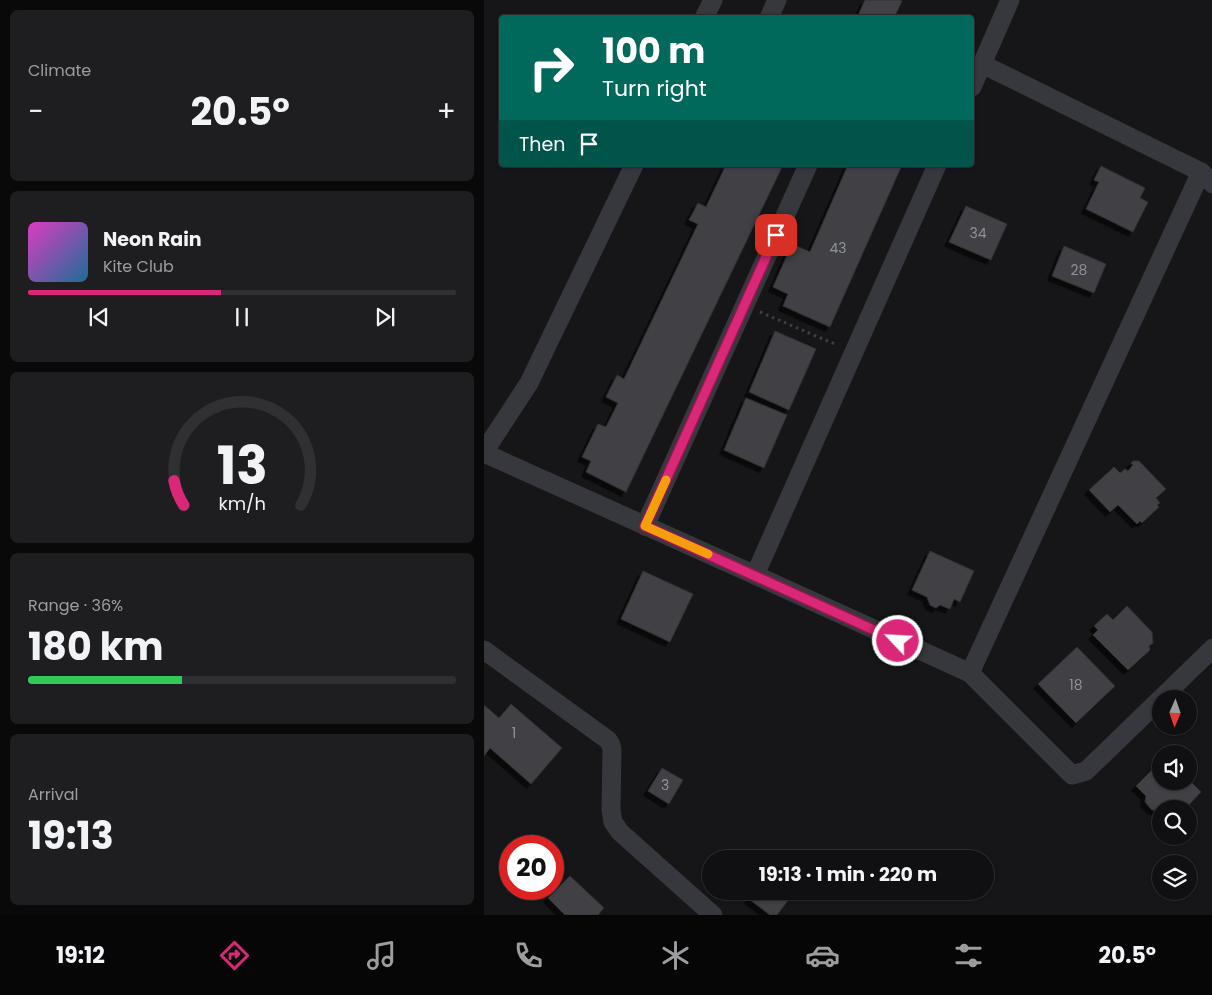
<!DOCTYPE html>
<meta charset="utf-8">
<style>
:root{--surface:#101012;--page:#1e1e20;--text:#f1f3f6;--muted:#9c9d9f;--line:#303032;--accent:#db2777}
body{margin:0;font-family:Poppins,sans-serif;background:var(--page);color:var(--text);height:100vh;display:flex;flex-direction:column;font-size:19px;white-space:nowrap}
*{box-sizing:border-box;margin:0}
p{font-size:16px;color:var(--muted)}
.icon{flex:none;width:28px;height:28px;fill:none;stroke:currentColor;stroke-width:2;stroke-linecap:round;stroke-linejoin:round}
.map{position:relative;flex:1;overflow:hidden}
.panel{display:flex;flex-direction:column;gap:10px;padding:10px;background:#09090a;width:484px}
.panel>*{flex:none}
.guide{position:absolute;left:15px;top:15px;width:475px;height:152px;border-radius:5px;box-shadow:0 1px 4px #0004,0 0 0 1px var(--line);background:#00695c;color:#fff;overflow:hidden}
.needle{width:32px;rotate:182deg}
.fabs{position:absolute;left:668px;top:690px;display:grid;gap:10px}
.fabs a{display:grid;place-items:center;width:45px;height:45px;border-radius:50%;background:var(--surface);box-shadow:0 1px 4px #0004,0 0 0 1px var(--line);font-size:25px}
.speed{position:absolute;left:15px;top:835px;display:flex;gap:10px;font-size:25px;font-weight:700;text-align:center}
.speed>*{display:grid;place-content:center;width:65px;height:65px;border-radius:50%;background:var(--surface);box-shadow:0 1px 4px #0004,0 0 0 1px var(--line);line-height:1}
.speed .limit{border:8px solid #d22;background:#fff;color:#111}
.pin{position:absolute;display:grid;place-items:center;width:42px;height:42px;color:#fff;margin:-21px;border-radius:10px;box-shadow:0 2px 8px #0006}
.me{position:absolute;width:55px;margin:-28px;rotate:295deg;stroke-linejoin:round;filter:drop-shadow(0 0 4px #0008)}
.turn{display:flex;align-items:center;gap:18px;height:105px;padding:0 20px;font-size:22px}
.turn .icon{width:65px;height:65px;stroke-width:2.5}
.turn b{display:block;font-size:35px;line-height:42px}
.then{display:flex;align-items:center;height:48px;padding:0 20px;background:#0003;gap:10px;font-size:19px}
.big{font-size:38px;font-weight:700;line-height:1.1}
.panel .card{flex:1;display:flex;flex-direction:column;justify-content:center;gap:8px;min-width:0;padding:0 18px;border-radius:8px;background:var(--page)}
.panel .dial{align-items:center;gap:0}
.dial svg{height:130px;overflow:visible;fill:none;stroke:var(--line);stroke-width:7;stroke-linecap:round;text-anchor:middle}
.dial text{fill:var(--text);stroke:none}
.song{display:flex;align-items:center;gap:15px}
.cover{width:60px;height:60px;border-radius:8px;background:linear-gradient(135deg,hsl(310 70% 55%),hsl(200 70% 35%))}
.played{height:5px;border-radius:2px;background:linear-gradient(90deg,var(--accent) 45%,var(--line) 45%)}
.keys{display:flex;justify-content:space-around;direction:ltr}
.heat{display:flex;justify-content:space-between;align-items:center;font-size:28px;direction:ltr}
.charge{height:8px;border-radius:4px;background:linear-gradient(90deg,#34c759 36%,var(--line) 0)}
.trip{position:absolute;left:218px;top:850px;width:292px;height:50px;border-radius:25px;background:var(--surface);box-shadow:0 1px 4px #0004,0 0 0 1px var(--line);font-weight:700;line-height:50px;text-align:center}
.menu{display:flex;height:80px;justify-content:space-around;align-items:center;background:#060607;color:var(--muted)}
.menu .icon{width:35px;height:35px}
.menu .selected{color:var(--accent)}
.menu b{font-size:22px;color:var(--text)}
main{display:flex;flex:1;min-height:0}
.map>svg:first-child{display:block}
.building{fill:#404145;stroke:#303034;filter:url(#shadow)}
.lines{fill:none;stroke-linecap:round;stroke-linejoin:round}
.path{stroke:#3d3f44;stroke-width:3;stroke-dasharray:2.5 4;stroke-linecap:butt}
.minor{stroke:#37383d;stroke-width:19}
.route-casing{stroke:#8e194d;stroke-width:12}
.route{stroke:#db2777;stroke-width:9}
.slow{stroke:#f59e0b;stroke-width:9}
.labels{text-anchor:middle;stroke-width:4;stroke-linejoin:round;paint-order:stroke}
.number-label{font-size:14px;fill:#8e929b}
</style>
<main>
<section class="panel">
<div class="card"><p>Climate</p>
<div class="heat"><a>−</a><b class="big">20.5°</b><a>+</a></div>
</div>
<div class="card">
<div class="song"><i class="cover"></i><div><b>Neon Rain</b><p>Kite Club</p></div></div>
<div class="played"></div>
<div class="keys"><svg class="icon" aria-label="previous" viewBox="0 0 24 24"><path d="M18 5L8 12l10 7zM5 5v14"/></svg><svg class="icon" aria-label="pause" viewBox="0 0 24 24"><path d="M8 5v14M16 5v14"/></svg><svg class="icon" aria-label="next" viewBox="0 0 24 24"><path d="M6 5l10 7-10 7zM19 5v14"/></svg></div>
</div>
<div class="card dial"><svg viewBox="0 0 100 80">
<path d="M14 69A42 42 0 1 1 86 69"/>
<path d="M14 69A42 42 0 0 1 8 54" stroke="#db2777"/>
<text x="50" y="56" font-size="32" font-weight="700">13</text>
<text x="50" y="72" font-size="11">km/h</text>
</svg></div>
<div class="card"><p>Range · 36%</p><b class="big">180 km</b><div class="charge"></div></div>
<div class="card"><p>Arrival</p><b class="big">19:13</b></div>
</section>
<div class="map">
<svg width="729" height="915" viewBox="0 0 729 915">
<defs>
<filter id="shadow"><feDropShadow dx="-4.5" dy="4.5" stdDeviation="0" flood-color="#0009"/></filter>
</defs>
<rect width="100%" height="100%" fill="#161618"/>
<g class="building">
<path d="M 381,0 L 416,0 L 418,1 L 410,18 L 373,18 Z"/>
<path d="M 242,165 L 299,165 L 142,492 L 102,472 L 107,461 L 98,457 L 114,424 L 122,427 L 134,403 L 122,397 L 133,375 L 140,379 L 214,224 L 205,220 L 214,203 L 222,207 Z"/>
<path d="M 364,165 L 418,165 L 346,327 L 299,306 L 304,294 L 289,287 L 308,244 L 326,252 Z"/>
<path d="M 617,166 L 661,188 L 656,198 L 664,202 L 649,232 L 602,209 L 615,182 L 610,180 Z"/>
<path d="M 482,206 L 523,224 L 507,260 L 465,242 Z"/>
<path d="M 580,246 L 622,264 L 610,293 L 568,276 Z"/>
<path d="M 291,331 L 332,349 L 305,410 L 265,392 Z"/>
<path d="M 262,398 L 303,415 L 280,468 L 240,450 Z"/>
<path d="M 649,461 L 655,461 L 682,489 L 672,498 L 676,503 L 673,505 L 675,507 L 658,523 L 656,521 L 653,524 L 634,505 L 626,512 L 605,490 L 630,467 L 636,473 L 641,469 L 644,471 L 649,465 L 647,463 Z"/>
<path d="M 446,551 L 490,571 L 476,602 L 470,599 L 466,609 L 456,605 L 452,608 L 446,605 L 443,597 L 428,590 Z"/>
<path d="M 159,571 L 209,594 L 186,642 L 137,619 Z"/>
<path d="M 643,606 L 668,632 L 669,643 L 665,646 L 666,650 L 644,670 L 609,635 L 614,630 L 610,626 L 623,614 L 629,620 Z"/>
<path d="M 593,647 L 631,686 L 592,723 L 554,684 Z"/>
<path d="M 27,704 L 78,748 L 47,784 L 6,748 L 0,756 L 0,705 L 15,718 Z"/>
<path d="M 676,762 L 676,781 L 704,781 L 704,779 L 717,792 L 701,809 L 676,809 L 676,813 L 672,810 L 668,810 L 661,802 L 662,796 L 652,786 Z"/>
<path d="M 178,768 L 199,780 L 185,804 L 164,791 Z"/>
<path d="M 86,876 L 120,908 L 114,915 L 81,915 L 64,898 Z"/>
<path d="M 271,891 L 295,891 L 305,899 L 293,915 L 286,915 L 265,899 Z"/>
</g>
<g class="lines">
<path class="path" d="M 276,312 L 353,345"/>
<g class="minor">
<path d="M 220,18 L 229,0"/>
<path d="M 285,18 L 293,0"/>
<path d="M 498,64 L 717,172 L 729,184"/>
<path d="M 488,87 L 526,0"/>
<path d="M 0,452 L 45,383 L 150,165"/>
<path d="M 0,453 L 271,575 L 453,165"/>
<path d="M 161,526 L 324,165"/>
<path d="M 271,575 L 486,673 L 588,775 L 602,771 L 729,648"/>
<path d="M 0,650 L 124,740 L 127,745 L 128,750 L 127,810 L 129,822 L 136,832 L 229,915"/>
<path d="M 486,673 L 717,172"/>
</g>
</g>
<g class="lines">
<defs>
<path id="route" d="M 292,235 L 161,526 L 414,641"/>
</defs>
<use href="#route" class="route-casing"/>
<use href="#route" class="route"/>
<path class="slow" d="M 182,480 L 161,526 L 224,554"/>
</g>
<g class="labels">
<g class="number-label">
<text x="494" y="238">34</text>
<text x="354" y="253">43</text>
<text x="595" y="275">28</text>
<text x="592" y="690">18</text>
<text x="30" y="738">1</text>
<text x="181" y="790">3</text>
</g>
</g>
</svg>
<div class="fabs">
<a><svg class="needle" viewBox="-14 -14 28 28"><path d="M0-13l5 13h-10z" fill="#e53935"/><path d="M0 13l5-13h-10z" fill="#9c9d9f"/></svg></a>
<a><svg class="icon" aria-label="sound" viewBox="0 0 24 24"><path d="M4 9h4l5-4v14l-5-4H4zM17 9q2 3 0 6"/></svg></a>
<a><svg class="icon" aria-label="search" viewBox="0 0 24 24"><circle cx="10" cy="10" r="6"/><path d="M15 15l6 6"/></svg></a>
<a><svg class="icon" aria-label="layers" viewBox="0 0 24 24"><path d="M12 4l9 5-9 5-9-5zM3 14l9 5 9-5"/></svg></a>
</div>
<div class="speed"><div class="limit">20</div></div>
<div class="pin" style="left:292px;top:235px;background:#d93025"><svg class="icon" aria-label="arrive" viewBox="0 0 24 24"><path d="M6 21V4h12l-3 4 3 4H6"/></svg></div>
<svg class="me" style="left:414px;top:641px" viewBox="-20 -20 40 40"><circle r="17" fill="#db2777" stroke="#fff" stroke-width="3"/><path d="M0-11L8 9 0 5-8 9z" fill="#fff"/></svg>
<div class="trip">19:13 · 1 min · 220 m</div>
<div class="guide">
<div class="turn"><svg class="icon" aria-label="right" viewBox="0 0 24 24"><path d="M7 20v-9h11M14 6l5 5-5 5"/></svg><div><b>100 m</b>Turn right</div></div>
<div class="then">Then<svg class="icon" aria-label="arrive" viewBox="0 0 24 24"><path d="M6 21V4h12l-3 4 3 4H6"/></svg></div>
</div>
</div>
</main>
<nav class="menu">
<b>19:12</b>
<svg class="icon selected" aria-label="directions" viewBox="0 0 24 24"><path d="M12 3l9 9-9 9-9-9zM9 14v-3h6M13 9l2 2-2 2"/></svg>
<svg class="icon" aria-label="music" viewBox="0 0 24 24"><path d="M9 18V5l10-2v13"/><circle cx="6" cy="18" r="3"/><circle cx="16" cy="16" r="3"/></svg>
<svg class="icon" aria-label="phone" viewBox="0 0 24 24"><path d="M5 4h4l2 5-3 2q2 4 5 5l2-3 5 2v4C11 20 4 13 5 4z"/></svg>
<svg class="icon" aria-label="climate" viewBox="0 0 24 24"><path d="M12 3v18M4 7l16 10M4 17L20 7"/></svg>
<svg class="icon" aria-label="car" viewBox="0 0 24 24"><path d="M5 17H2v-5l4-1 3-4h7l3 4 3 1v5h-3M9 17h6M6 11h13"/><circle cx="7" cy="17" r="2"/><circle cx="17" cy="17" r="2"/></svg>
<svg class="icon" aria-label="filters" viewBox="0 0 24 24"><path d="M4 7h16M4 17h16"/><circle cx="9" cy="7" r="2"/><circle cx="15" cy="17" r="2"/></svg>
<b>20.5°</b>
</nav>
